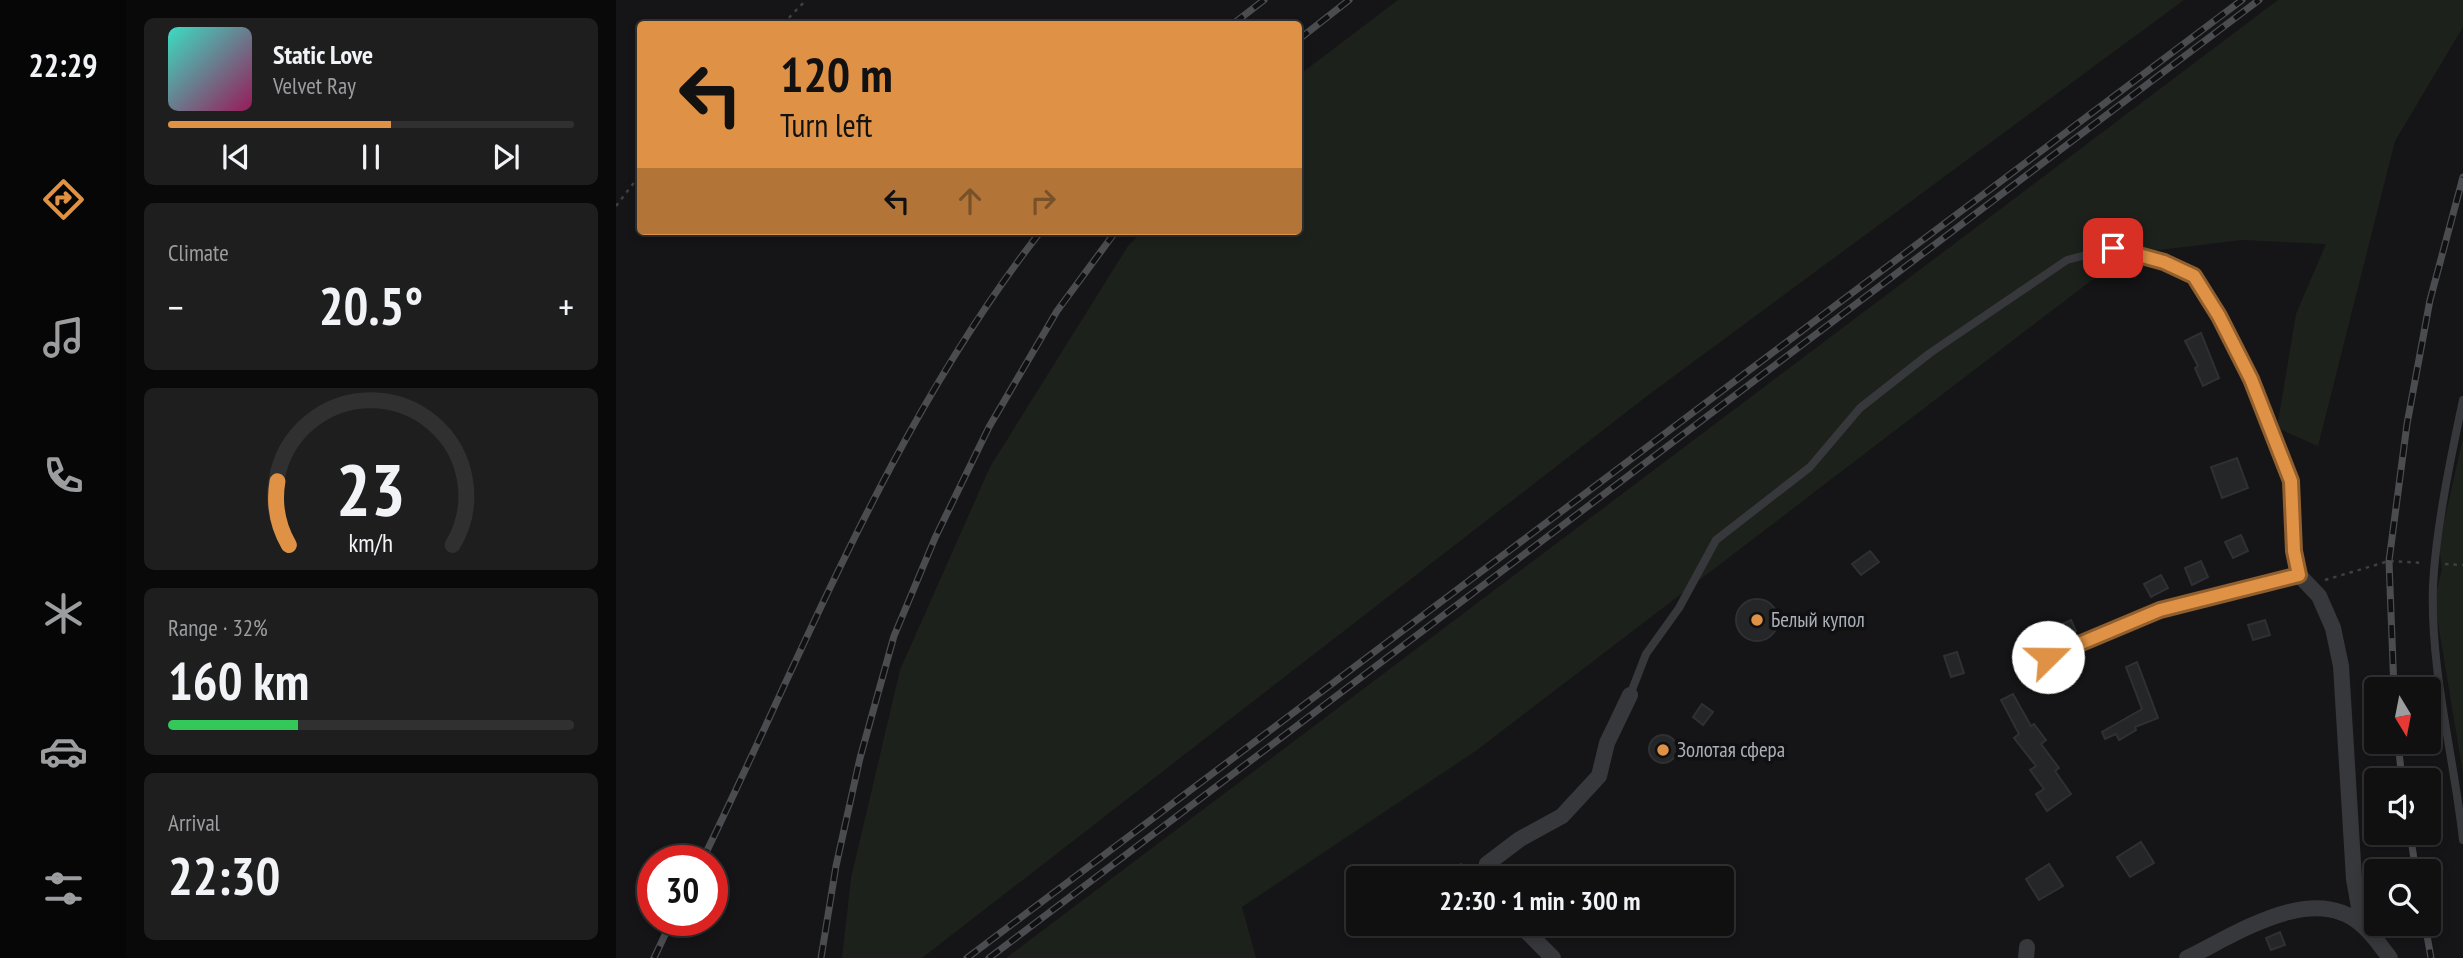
<!DOCTYPE html>
<meta charset="utf-8">
<style>
:root{--surface:#101011;--page:#1e1e1f;--text:#f1f3f6;--muted:#9c9d9f;--line:#303031;--accent:#df9245}
body{margin:0;font-family:"PT Sans Narrow",sans-serif;background:var(--page);color:var(--text);height:100vh;display:flex;flex-direction:column;font-size:26px;white-space:nowrap}
*{box-sizing:border-box;margin:0}
p{font-size:23px;color:var(--muted)}
.icon{flex:none;width:38px;height:38px;fill:none;stroke:currentColor;stroke-width:2;stroke-linecap:round;stroke-linejoin:round}
.map{position:relative;flex:1;overflow:hidden}
.details{display:flex;flex-direction:column;gap:18px;padding:18px;background:#090909;width:490px}
.details>*{flex:none}
.hud{position:absolute;left:21px;top:21px;width:665px;height:214px;border-radius:7px;box-shadow:0 4px 10px #0003,0 0 0 2px var(--line);background:#df9245;color:#111;overflow:hidden}
.needle{width:46px;rotate:170deg}
.buttons{position:absolute;left:1748px;top:677px;display:grid;gap:14px}
.buttons a{display:grid;place-items:center;width:77px;height:77px;border-radius:7px;background:var(--surface);box-shadow:0 4px 10px #0003,0 0 0 2px var(--line);font-size:35px}
.speed{position:absolute;left:21px;top:845px;display:flex;gap:14px;font-size:35px;font-weight:700;text-align:center}
.speed>*{display:grid;place-content:center;width:91px;height:91px;border-radius:50%;background:var(--surface);box-shadow:0 4px 10px #0003,0 0 0 2px var(--line);line-height:1}
.speed .limit{border:10px solid #d22;background:#fff;color:#111}
.pin{position:absolute;display:grid;place-items:center;width:60px;height:60px;color:#fff;margin:-30px;border-radius:14px;box-shadow:0 4px 10px #0006}
.me{position:absolute;width:77px;margin:-38px;rotate:68deg;stroke-linejoin:round;filter:drop-shadow(0 0 5px #0008)}
.turn{display:flex;align-items:center;gap:24px;height:147px;padding:0 28px;font-size:32px}
.turn .icon{width:91px;height:91px;stroke-width:2.5}
.turn b{display:block;font-size:49px;line-height:60px}
.lanes{display:flex;align-items:center;height:66px;padding:0 28px;background:#0003;justify-content:center;gap:35px;direction:ltr}
.lanes .off{opacity:.35}
.big{font-size:52px;font-weight:800;line-height:1.1}
.details .card{flex:1;display:flex;flex-direction:column;justify-content:center;gap:10px;min-width:0;padding:0 24px;border-radius:10px;background:var(--page)}
.details .dial{align-items:center;gap:0}
.dial svg{height:182px;overflow:visible;fill:none;stroke:var(--line);stroke-width:7;stroke-linecap:round;text-anchor:middle}
.dial text{fill:var(--text);stroke:none}
.song{display:flex;align-items:center;gap:21px}
.cover{width:84px;height:84px;border-radius:10px;background:linear-gradient(135deg,hsl(170 70% 55%),hsl(330 70% 35%))}
.played{height:7px;border-radius:4px;background:linear-gradient(90deg,var(--accent) 55%,var(--line) 55%)}
.keys{display:flex;justify-content:space-around;direction:ltr}
.heat{display:flex;justify-content:space-between;align-items:center;font-size:38px;direction:ltr}
.charge{height:10px;border-radius:5px;background:linear-gradient(90deg,#34c759 32%,var(--line) 0)}
.trip{position:absolute;left:730px;top:866px;width:388px;height:70px;border-radius:7px;background:var(--surface);box-shadow:0 4px 10px #0003,0 0 0 2px var(--line);font-weight:800;line-height:70px;text-align:center}
main{display:flex;flex:1;min-height:0}
.tab-bar{display:flex;flex-direction:column;width:126px;justify-content:space-around;align-items:center;background:#060607;color:var(--muted)}
.tab-bar .icon{width:49px;height:49px}
.tab-bar .current{color:var(--accent)}
.tab-bar b{font-size:32px;color:var(--text)}
.map>svg:first-child{display:block}
.green{fill:#1c211c}
.building{fill:#252628;stroke:#2f3033;stroke-width:2}
.lines{fill:none;stroke-linecap:round;stroke-linejoin:round}
.path{stroke:#3d3f42;stroke-width:2.5;stroke-dasharray:3.5 5;stroke-linecap:butt}
.lane{stroke:#37383b;stroke-width:8}
.street{stroke:#37383b;stroke-width:16}
.rail-casing{stroke:#4a4c50;stroke-width:7}
.rail{stroke:#101012;stroke-width:4.5;stroke-dasharray:13;stroke-linecap:butt}
.route-casing{stroke:#915f2d;stroke-width:18}
.route{stroke:#df9245;stroke-width:12}
.poi-dot{fill:#df9245;stroke:#101012;stroke-width:2.5}
.labels{text-anchor:middle;stroke-width:7;stroke-linejoin:round;paint-order:stroke}
.poi-label{font-size:21px;fill:#a8afb6;stroke:#101012;text-anchor:start}
</style>
<main>
<nav class="tab-bar">
<b>22:29</b>
<svg class="icon current" aria-label="directions" viewBox="0 0 24 24"><path d="M12 3l9 9-9 9-9-9zM9 14v-3h6M13 9l2 2-2 2"/></svg>
<svg class="icon" aria-label="music" viewBox="0 0 24 24"><path d="M9 18V5l10-2v13"/><circle cx="6" cy="18" r="3"/><circle cx="16" cy="16" r="3"/></svg>
<svg class="icon" aria-label="phone" viewBox="0 0 24 24"><path d="M5 4h4l2 5-3 2q2 4 5 5l2-3 5 2v4C11 20 4 13 5 4z"/></svg>
<svg class="icon" aria-label="climate" viewBox="0 0 24 24"><path d="M12 3v18M4 7l16 10M4 17L20 7"/></svg>
<svg class="icon" aria-label="car" viewBox="0 0 24 24"><path d="M5 17H2v-5l4-1 3-4h7l3 4 3 1v5h-3M9 17h6M6 11h13"/><circle cx="7" cy="17" r="2"/><circle cx="17" cy="17" r="2"/></svg>
<svg class="icon" aria-label="filters" viewBox="0 0 24 24"><path d="M4 7h16M4 17h16"/><circle cx="9" cy="7" r="2"/><circle cx="15" cy="17" r="2"/></svg>
</nav>
<section class="details">
<div class="card">
<div class="song"><i class="cover"></i><div><b>Static Love</b><p>Velvet Ray</p></div></div>
<div class="played"></div>
<div class="keys"><svg class="icon" aria-label="previous" viewBox="0 0 24 24"><path d="M18 5L8 12l10 7zM5 5v14"/></svg><svg class="icon" aria-label="pause" viewBox="0 0 24 24"><path d="M8 5v14M16 5v14"/></svg><svg class="icon" aria-label="next" viewBox="0 0 24 24"><path d="M6 5l10 7-10 7zM19 5v14"/></svg></div>
</div>
<div class="card"><p>Climate</p>
<div class="heat"><a>−</a><b class="big">20.5°</b><a>+</a></div>
</div>
<div class="card dial"><svg viewBox="0 0 100 80">
<path d="M14 69A42 42 0 1 1 86 69"/>
<path d="M14 69A42 42 0 0 1 9 41" stroke="#df9245"/>
<text x="50" y="56" font-size="32" font-weight="700">23</text>
<text x="50" y="72" font-size="11">km/h</text>
</svg></div>
<div class="card"><p>Range · 32%</p><b class="big">160 km</b><div class="charge"></div></div>
<div class="card"><p>Arrival</p><b class="big">22:30</b></div>
</section>
<div class="map">
<svg width="1847" height="958" viewBox="0 0 1847 958">
<rect width="100%" height="100%" fill="#151517"/>
<g class="green">
<path d="M 782,0 L 1568,0 L 1035,393 L 306,958 L 226,958 L 235,878 L 284,670 L 374,467 L 512,246 L 527,231 L 682,231 L 683,75 Z"/>
<path d="M 1662,0 L 1847,0 L 1847,27 L 1779,141 L 1702,446 L 1661,428 L 1680,314 L 1710,244 L 1626,240 L 1510,254 L 861,750 L 626,907 L 640,958 L 390,958 Z"/>
<path d="M 1847,438 L 1847,773 L 1818,599 L 1826,570 L 1823,544 Z"/>
</g>
<g class="building">
<path d="M 1585,333 L 1603,378 L 1587,386 L 1579,368 L 1582,366 L 1569,341 Z"/>
<path d="M 1621,458 L 1632,488 L 1606,498 L 1595,467 Z"/>
<path d="M 1625,535 L 1632,551 L 1617,558 L 1609,542 Z"/>
<path d="M 1254,551 L 1263,562 L 1245,575 L 1236,564 Z"/>
<path d="M 1585,561 L 1592,577 L 1576,585 L 1569,568 Z"/>
<path d="M 1545,575 L 1552,588 L 1535,597 L 1528,584 Z"/>
<circle cx="1141" cy="620" r="21"/>
<path d="M 1455,620 L 1460,631 L 1446,638 L 1440,627 Z"/>
<path d="M 1649,620 L 1654,635 L 1637,640 L 1632,625 Z"/>
<path d="M 1341,652 L 1348,673 L 1335,677 L 1328,656 Z"/>
<path d="M 1521,662 L 1542,718 L 1519,727 L 1520,730 L 1503,740 L 1500,734 L 1489,739 L 1486,732 L 1526,709 L 1510,667 Z"/>
<path d="M 1397,694 L 1415,726 L 1418,724 L 1430,740 L 1425,744 L 1443,768 L 1439,771 L 1455,794 L 1431,811 L 1420,794 L 1428,789 L 1414,770 L 1420,766 L 1398,738 L 1403,734 L 1385,700 Z"/>
<path d="M 1086,704 L 1097,712 L 1087,725 L 1077,717 Z"/>
<circle cx="1047" cy="749" r="14"/>
<path d="M 1525,842 L 1538,863 L 1514,877 L 1501,857 Z"/>
<path d="M 845,864 L 854,878 L 822,878 Z"/>
<path d="M 1433,864 L 1447,886 L 1423,900 L 1410,879 Z"/>
<path d="M 1664,932 L 1669,945 L 1655,950 L 1650,938 Z"/>
</g>
<g class="lines">
<g class="path">
<path d="M 167,24 L 190,0"/>
<path d="M 0,206 L 24,175"/>
<path d="M 1829,564 L 1847,565"/>
<path d="M 1709,580 L 1773,561 L 1808,563"/>
</g>
<g class="lane">
<path d="M 1847,400 C 1835,456 1820,528 1817,585 C 1814,671 1838,756 1847,840"/>
<path d="M 1014,695 L 1030,654 L 1063,608 L 1100,540 L 1194,467 L 1244,408 L 1314,353 L 1451,260 L 1497,248 L 1548,262 L 1578,277"/>
</g>
<g class="street">
<path d="M 1578,277 L 1603,316 L 1635,379 L 1675,480 L 1678,551 L 1683,575"/>
<path d="M 1410,666 L 1544,610 L 1683,575 L 1703,596 L 1717,628 L 1725,666 L 1738,879 L 1746,924"/>
<path d="M 875,878 L 871,864 L 904,839 L 946,816 L 983,776 L 991,743 L 1014,695"/>
<path d="M 903,924 L 937,958"/>
<path d="M 1410,958 L 1411,947"/>
<path d="M 1571,958 C 1619,935 1697,881 1746,925 C 1757,934 1765,947 1774,958"/>
</g>
<defs>
<g id="rail">
<path d="M 617,24 L 648,0"/>
<path d="M 682,40 L 733,0"/>
<path d="M 1778,690 L 1773,561 L 1791,424 L 1814,300 L 1847,177"/>
<path d="M 1782,742 L 1786,780"/>
<path d="M 1794,833 L 1800,872"/>
<path d="M 86,861 C 190,647 277,420 425,231"/>
<path d="M 1809,924 L 1815,958"/>
<path d="M 38,958 L 56,920"/>
<path d="M 205,958 L 220,866 L 244,758 L 278,636 L 319,538 L 373,427 L 441,311 L 500,231"/>
<path d="M 351,958 L 1626,0"/>
<path d="M 373,958 L 1643,0"/>
</g>
</defs>
<use href="#rail" class="rail-casing"/>
<use href="#rail" class="rail"/>
</g>
<g class="lines">
<defs>
<path id="route" d="M 1432,657 L 1544,610 L 1683,575 L 1678,551 L 1675,481 L 1635,379 L 1603,316 L 1578,276 L 1548,262 L 1497,248"/>
</defs>
<use href="#route" class="route-casing"/>
<use href="#route" class="route"/>
</g>
<g class="poi-dot">
<circle cx="1141" cy="620" r="7"/>
<circle cx="1047" cy="750" r="7"/>
</g>
<g class="labels">
<g class="poi-label">
<text x="1155" y="627">Белый купол</text>
<text x="1061" y="757">Золотая сфера</text>
</g>
</g>
</svg>
<div class="buttons">
<a><svg class="needle" viewBox="-14 -14 28 28"><path d="M0-13l5 13h-10z" fill="#e53935"/><path d="M0 13l5-13h-10z" fill="#9c9d9f"/></svg></a>
<a><svg class="icon" aria-label="sound" viewBox="0 0 24 24"><path d="M4 9h4l5-4v14l-5-4H4zM17 9q2 3 0 6"/></svg></a>
<a><svg class="icon" aria-label="search" viewBox="0 0 24 24"><circle cx="10" cy="10" r="6"/><path d="M15 15l6 6"/></svg></a>
</div>
<div class="speed"><div class="limit">30</div></div>
<div class="pin" style="left:1497px;top:248px;background:#d93025"><svg class="icon" aria-label="arrive" viewBox="0 0 24 24"><path d="M6 21V4h12l-3 4 3 4H6"/></svg></div>
<svg class="me" style="left:1432px;top:657px" viewBox="-20 -20 40 40"><circle r="19" fill="#fff"/><path d="M0-13L10 11 0 6-10 11z" fill="#df9245"/></svg>
<div class="trip">22:30 · 1 min · 300 m</div>
<div class="hud">
<div class="turn"><svg class="icon" aria-label="left" viewBox="0 0 24 24"><path d="M17 20v-9H6M10 6l-5 5 5 5"/></svg><div><b>120 m</b>Turn left</div></div>
<div class="lanes"><svg class="icon" aria-label="left" viewBox="0 0 24 24"><path d="M17 20v-9H6M10 6l-5 5 5 5"/></svg><svg class="icon off" aria-label="ahead" viewBox="0 0 24 24"><path d="M12 20V5M6 11l6-6 6 6"/></svg><svg class="icon off" aria-label="right" viewBox="0 0 24 24"><path d="M7 20v-9h11M14 6l5 5-5 5"/></svg></div>
</div>
</div>
</main>
